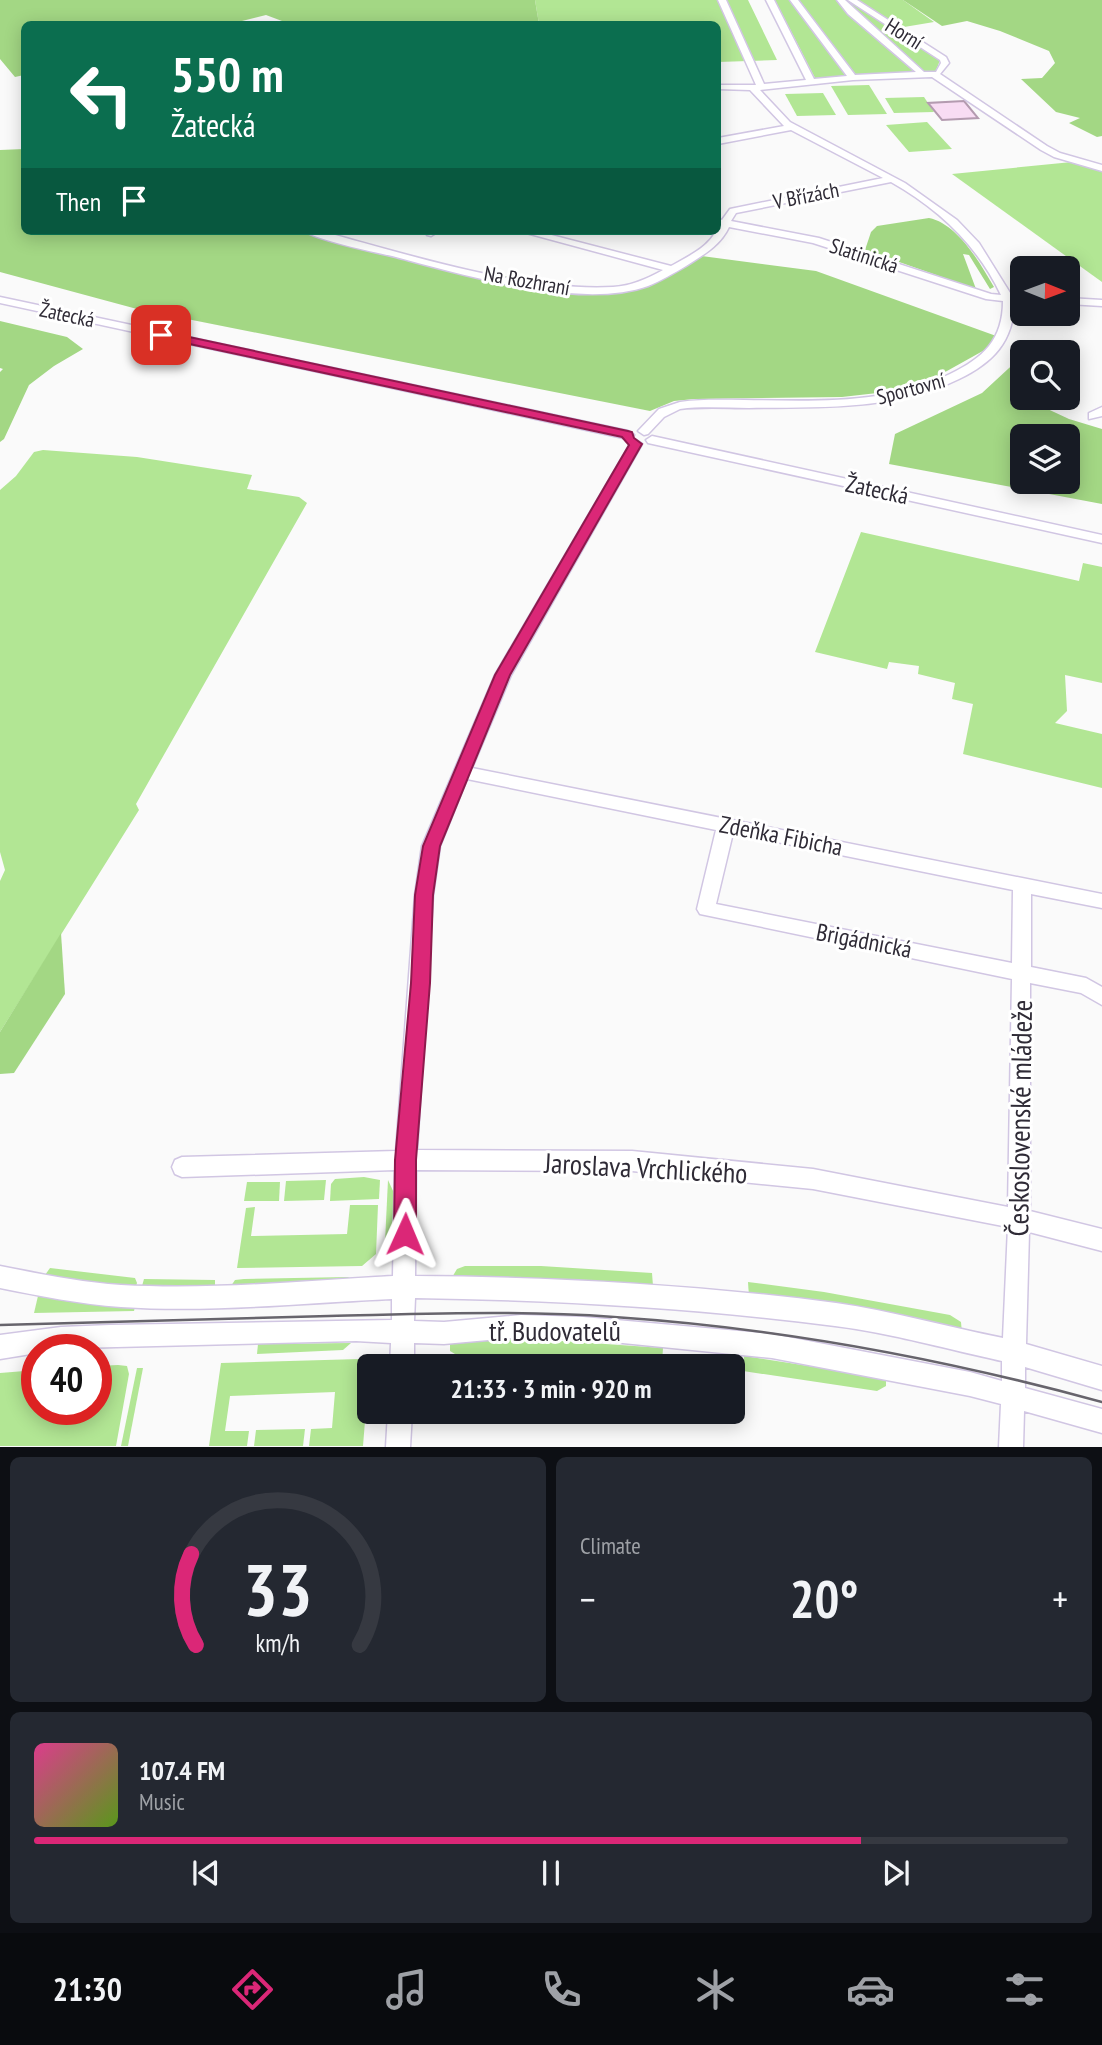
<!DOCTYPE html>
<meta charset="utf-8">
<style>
:root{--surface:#171b24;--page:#242831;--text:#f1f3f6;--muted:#9ea1a6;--line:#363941;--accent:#db2777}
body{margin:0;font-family:"PT Sans Narrow",sans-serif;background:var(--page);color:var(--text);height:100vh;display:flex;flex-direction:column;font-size:26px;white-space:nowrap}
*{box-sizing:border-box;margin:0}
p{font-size:23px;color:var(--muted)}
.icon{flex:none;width:38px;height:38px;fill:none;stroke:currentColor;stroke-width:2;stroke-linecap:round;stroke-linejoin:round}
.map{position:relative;height:1447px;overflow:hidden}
.sheet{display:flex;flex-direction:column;gap:10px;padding:10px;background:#0d0f14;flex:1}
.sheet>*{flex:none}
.top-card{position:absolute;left:21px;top:21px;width:700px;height:214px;border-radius:10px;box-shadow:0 4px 18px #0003;background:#0b6e4f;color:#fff;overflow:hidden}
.needle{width:46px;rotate:91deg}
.buttons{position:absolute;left:1010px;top:256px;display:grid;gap:14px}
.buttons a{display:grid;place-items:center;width:70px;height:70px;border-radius:10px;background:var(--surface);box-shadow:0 4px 18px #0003;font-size:35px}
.speed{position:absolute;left:21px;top:1334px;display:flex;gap:14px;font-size:35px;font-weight:700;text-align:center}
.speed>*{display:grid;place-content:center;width:91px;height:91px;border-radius:50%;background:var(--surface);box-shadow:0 4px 18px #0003;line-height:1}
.speed .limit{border:10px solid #d22;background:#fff;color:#111}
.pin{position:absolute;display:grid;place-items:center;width:60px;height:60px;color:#fff;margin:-30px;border-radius:14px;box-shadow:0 4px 10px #0006}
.me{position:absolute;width:77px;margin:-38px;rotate:1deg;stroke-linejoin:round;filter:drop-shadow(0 0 5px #0008)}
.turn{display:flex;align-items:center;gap:24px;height:147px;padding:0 35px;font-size:32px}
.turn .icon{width:91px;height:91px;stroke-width:2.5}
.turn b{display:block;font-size:49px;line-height:60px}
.then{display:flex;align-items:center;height:66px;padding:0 35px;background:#0003;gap:14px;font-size:26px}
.big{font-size:52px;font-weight:700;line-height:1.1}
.sheet .tile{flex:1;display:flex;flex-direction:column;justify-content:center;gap:10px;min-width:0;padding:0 24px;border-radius:10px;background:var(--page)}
.sheet .dial{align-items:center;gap:0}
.dial svg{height:182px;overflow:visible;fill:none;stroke:var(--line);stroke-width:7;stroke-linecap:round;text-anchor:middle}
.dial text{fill:var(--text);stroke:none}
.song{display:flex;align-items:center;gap:21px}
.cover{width:84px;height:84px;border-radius:10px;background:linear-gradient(135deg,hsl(330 70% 55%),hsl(90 70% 35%))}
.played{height:7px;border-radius:4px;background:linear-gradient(90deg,var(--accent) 80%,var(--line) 80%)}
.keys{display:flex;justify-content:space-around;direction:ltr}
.heat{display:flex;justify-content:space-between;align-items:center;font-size:38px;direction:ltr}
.sheet .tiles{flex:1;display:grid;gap:10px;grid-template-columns:1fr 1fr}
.tile:last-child{grid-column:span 2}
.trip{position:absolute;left:357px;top:1354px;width:388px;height:70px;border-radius:10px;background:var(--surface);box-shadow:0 4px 18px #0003;font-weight:700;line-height:70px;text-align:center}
.tab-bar{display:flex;height:112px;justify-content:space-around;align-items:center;background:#090b0e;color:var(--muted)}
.tab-bar .icon{width:49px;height:49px}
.tab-bar .selected{color:var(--accent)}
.tab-bar b{font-size:32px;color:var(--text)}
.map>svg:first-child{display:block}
.green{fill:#b2e694}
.forest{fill:#a3d784;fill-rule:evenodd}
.building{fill:#f8dcf3;stroke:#b49bb0;stroke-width:2}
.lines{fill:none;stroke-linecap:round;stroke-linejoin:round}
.minor-casing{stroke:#d1c6e3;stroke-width:3}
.minor{fill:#fff;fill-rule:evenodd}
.tram{stroke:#67646c;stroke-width:2.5}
.route{fill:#db2777;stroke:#8e194d;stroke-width:2}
.labels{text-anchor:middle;stroke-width:6;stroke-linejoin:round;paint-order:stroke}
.far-street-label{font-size:21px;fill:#2f2b36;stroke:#fff}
.street-label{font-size:24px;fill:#2f2b36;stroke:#fff}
.near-street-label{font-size:28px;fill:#2f2b36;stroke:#fff}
</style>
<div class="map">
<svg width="1102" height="1447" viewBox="0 0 1102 1447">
<rect width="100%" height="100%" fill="#fafafa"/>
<g class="green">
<path d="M 535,0 L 748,0 L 777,60 L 718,62 L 718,24 L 539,24 Z"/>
<path d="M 775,0 L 903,0 L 934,22 L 892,29 L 940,60 L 936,71 L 815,78 Z"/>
<path d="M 869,85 L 887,114 L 848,115 L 831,86 Z"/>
<path d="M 823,93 L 836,115 L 797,116 L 785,94 Z"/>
<path d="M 924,97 L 934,112 L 894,113 L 885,98 Z"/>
<path d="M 927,122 L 952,149 L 909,152 L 886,125 Z"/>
<path d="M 1072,162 L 1102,170 L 1102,282 L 952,174 Z"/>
<path d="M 43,450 L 137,457 L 252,475 L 247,489 L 299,497 L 307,503 L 136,804 L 139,810 L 0,1032 L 0,881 L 5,870 L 0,852 L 0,490 L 16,476 L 34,452 Z"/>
<path d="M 861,532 L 1079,581 L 1083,563 L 1102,567 L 1102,683 L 1065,675 L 1067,711 L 1055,723 L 1102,734 L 1102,788 L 963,754 L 973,704 L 952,699 L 955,683 L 918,674 L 919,666 L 889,662 L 887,669 L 815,652 Z"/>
<path d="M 364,1177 L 380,1180 L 379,1199 L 330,1201 L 331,1184 L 335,1179 Z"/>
<path d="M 326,1180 L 324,1200 L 284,1201 L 286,1181 Z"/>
<path d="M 388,1180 L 394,1193 L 391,1251 L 387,1249 L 385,1242 Z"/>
<path d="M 247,1182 L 280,1182 L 279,1201 L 244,1201 Z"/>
<path d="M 350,1205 L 378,1205 L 376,1254 L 362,1266 L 237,1268 L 246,1208 L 255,1207 L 251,1236 L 347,1234 Z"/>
<path d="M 465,1266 L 541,1266 L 652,1273 L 653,1286 L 578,1280 L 451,1279 L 457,1269 Z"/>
<path d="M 50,1268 L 135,1278 L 137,1283 L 136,1286 L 98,1284 L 45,1275 Z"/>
<path d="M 348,1277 L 353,1280 L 231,1286 L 235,1280 L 244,1279 Z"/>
<path d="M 144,1279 L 215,1280 L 215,1286 L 142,1286 Z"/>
<path d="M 748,1282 L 824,1292 L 950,1315 L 961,1322 L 962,1333 L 749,1297 Z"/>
<path d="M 38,1296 L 135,1307 L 134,1311 L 34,1313 Z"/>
<path d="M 534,1339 L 663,1348 L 662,1363 L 567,1356 L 455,1354 L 450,1351 L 450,1340 L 452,1340 Z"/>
<path d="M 351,1343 L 343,1350 L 257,1354 L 258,1344 Z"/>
<path d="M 744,1356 L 886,1378 L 886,1386 L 877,1391 L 743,1371 Z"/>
<path d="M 360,1359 L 366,1363 L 369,1371 L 363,1446 L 309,1446 L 311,1429 L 332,1428 L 335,1392 L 230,1396 L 225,1431 L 249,1431 L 247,1446 L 209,1446 L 221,1363 Z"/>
<path d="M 118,1365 L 127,1366 L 129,1374 L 116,1446 L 0,1446 L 0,1373 L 37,1370 L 37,1409 L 96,1409 L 96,1366 Z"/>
<path d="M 137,1368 L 143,1368 L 128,1446 L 121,1446 Z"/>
<path d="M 305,1429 L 303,1446 L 254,1446 L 256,1430 Z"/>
</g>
<g class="forest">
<path d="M 0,0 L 535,0 L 539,24 L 290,24 L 266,15 L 230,24 L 24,24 L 24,75 L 15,77 L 0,59 Z"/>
<path d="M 903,0 L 1102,0 L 1102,136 L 1097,137 L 1069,123 L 1080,118 L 1056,112 L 1021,79 L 1042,78 L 1055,63 L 1049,51 L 1000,31 L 967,21 L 942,26 Z"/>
<path d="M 24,149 L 24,231 L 309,231 L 435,264 L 593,291 L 647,283 L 694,255 L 816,271 L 999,337 L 990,347 L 938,376 L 895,391 L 842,397 L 694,399 L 674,401 L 650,411 L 137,309 L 0,272 L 0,150 Z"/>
<path d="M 929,218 C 958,224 980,263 994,287 L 990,289 L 969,255 L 963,254 L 976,289 L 865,250 L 871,232 L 877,226 Z"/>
<path d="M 0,321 L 67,337 L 83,349 L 54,366 L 29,385 L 4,439 L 0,442 L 0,372 L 3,369 L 0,368 Z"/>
<path d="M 1022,356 L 1022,397 L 1040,397 L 1039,405 L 1069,419 L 1102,429 L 1102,504 L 889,464 L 895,434 L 982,393 ZM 1022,436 L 1068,436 L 1068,481 L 1022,481 Z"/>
<path d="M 61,933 L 65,994 L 14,1073 L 0,1074 L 0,1032 Z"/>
</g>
<path class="building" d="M 964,101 L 978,118 L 942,120 L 928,103 Z"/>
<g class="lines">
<defs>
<g id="minor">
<path d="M 718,0 L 726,0 L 764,84 L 806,80 L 766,0 L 774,0 L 814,79 L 847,76 L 790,0 L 798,0 L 855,75 L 916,72 L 848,14 L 837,0 L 845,0 L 924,72 L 936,72 L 941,63 L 940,60 L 848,0 L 857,0 L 946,57 L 949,63 L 940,74 L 1047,146 L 1060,153 L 1102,165 L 1102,171 L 1054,157 L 1041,150 L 932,77 L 853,80 L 760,90 L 790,122 L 905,183 L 957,220 L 979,243 L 1012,296 L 1022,297 L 1022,303 L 1014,302 C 1014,342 992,363 959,379 C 894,411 819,407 749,408 C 726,408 703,406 680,409 L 664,417 L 648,434 L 644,435 L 638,431 L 659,409 L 680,402 C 701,399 723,400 744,400 C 813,401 887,405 950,374 C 983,358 1003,340 1003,301 L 986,299 L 813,243 L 729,227 C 720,246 703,255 686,266 C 674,273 661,281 648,286 C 582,310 463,275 396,257 C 375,252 319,241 304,231 L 320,231 C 407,254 523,292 613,287 C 631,286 647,279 663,270 L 519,231 L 536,231 L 671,266 C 691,255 719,242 718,219 L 722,220 L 730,209 L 883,178 L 791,130 L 718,144 L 718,138 L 784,126 L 750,90 L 718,89 L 718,85 L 756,85 ZM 891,182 C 939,209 977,245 1001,295 L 991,294 L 819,238 L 731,221 L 736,213 Z"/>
<path d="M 427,231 L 439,231 L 431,236 L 427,235 Z"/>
<path d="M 0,297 L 628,431 L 634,435 L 628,439 L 0,303 Z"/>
<path d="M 1068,298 L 1102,300 L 1102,306 L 1068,304 Z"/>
<path d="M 1102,407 L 1102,416 L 1089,419 L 1089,413 Z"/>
<path d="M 652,436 L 1102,535 L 1102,543 L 648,443 L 646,440 Z"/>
<path d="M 636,440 L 642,444 L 511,675 L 472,768 L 1102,894 L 1102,908 L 1031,894 L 1031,967 L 1086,978 L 1102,987 L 1102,1005 L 1081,993 L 1030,983 L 1030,1211 L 1102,1229 L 1102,1251 L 1029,1232 L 1026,1344 L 1102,1366 L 1102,1390 L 1025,1367 L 1025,1388 L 1102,1409 L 1102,1433 L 1024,1411 L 1023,1447 L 999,1447 L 1001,1404 L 970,1396 L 772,1358 L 583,1339 L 521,1337 L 444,1344 L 414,1343 L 414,1367 L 390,1367 L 391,1343 L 356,1341 L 37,1349 L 37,1353 L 0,1359 L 0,1335 L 61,1327 L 110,1325 L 392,1320 L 392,1299 C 302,1303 211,1313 121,1307 C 80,1304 40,1296 0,1288 L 0,1266 C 40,1274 80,1282 121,1285 C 211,1290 303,1281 393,1276 L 395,1170 L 182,1177 L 175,1174 L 172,1167 L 175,1160 L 182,1157 L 396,1151 L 415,895 L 422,846 L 495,675 L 630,444 ZM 467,779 L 716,830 L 697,909 L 700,914 L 1012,979 L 1008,1207 L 813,1169 L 632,1151 L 417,1150 L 433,895 L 440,846 ZM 733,833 L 1013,890 L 1012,963 L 716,904 ZM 416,1170 L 632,1171 L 813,1189 L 1008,1227 L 1003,1338 C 948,1327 892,1311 836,1303 C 697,1285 555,1277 415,1276 ZM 415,1298 C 555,1300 696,1308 835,1326 C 891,1333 947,1349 1002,1361 L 1002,1381 L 970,1372 L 772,1334 L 583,1317 L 521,1315 L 444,1322 L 414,1321 Z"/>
<path d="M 388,1412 L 412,1412 L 410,1447 L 386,1447 Z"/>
</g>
</defs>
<use href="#minor" class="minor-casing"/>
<use href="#minor" class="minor"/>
<path class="tram" d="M 0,1325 C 110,1322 219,1319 329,1316 C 424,1314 519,1310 614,1317 C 780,1328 941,1358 1102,1402"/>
</g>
<path class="route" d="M 161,331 L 628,431 L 632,432 L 634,438 L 642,444 L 510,675 L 440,846 L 433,895 L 430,983 L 416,1160 L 416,1234 L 413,1241 L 405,1244 L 397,1241 L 394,1234 L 395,1160 L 411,983 L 415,895 L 423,846 L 495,675 L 629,445 L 622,437 L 157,337 L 156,335 Z"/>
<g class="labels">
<g class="far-street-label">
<text transform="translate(904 34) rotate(32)" y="7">Horní</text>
<text transform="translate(806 196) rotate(-11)" y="7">V Břízách</text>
<text transform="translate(864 256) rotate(18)" y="7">Slatinická</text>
<text transform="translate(527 281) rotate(10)" y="7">Na Rozhraní</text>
<text transform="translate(67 315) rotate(12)" y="7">Žatecká</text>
<text transform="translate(911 389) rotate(-15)" y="7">Sportovní</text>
</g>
<g class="street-label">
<text transform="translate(877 490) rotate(12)" y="8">Žatecká</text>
<text transform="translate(781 836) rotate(11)" y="8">Zdeňka Fibicha</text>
<text transform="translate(864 941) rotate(11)" y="8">Brigádnická</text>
</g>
<g class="near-street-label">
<text transform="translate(1020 1118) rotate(-89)" y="10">Československé mládeže</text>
<text transform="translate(646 1168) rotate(3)" y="10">Jaroslava Vrchlického</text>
<text x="555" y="1341">tř. Budovatelů</text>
</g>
</g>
</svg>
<div class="buttons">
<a><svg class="needle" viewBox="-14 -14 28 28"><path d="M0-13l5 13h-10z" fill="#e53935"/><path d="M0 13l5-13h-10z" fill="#9ea1a6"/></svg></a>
<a><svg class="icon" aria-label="search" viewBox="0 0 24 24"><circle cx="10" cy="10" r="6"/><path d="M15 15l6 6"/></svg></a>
<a><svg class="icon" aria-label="layers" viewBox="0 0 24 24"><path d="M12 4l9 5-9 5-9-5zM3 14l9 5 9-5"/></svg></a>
</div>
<div class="speed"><div class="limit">40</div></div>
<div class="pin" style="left:161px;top:335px;background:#d93025"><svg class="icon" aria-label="arrive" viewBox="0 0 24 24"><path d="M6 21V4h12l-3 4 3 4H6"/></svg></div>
<svg class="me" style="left:405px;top:1234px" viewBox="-20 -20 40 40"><path d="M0-17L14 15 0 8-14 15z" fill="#db2777" stroke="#fff" stroke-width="4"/></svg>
<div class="trip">21:33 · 3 min · 920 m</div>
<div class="top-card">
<div class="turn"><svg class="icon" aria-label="left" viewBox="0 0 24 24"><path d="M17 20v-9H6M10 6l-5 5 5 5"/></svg><div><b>550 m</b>Žatecká</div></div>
<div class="then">Then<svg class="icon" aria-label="arrive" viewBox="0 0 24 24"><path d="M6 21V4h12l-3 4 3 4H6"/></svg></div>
</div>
</div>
<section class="sheet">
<div class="tiles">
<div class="tile dial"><svg viewBox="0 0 100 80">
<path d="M14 69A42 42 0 1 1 86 69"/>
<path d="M14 69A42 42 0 0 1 12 29" stroke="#db2777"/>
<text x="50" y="56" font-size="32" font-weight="700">33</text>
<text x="50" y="72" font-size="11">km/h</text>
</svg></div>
<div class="tile"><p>Climate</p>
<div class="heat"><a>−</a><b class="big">20°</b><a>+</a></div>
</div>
<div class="tile">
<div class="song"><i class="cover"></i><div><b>107.4 FM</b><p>Music</p></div></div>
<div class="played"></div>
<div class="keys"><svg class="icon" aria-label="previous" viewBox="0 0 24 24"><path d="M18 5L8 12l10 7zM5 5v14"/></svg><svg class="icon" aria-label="pause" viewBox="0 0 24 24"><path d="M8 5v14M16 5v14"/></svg><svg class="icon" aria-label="next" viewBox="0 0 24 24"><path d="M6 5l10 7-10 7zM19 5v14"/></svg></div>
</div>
</div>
</section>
<nav class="tab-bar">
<b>21:30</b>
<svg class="icon selected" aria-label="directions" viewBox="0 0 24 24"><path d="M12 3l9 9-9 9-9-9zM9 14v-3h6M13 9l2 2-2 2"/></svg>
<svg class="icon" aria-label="music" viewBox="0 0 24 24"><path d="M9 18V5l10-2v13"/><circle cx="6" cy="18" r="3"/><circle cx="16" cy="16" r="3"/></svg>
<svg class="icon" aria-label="phone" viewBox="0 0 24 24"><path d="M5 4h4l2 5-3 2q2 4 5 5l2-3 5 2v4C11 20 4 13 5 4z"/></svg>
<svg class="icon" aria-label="climate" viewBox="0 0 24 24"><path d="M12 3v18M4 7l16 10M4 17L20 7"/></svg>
<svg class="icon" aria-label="car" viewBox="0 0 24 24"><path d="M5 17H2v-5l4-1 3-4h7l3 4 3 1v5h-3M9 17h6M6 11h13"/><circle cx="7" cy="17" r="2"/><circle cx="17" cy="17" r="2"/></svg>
<svg class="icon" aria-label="filters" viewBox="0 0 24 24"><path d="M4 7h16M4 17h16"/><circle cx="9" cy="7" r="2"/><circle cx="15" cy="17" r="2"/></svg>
</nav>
